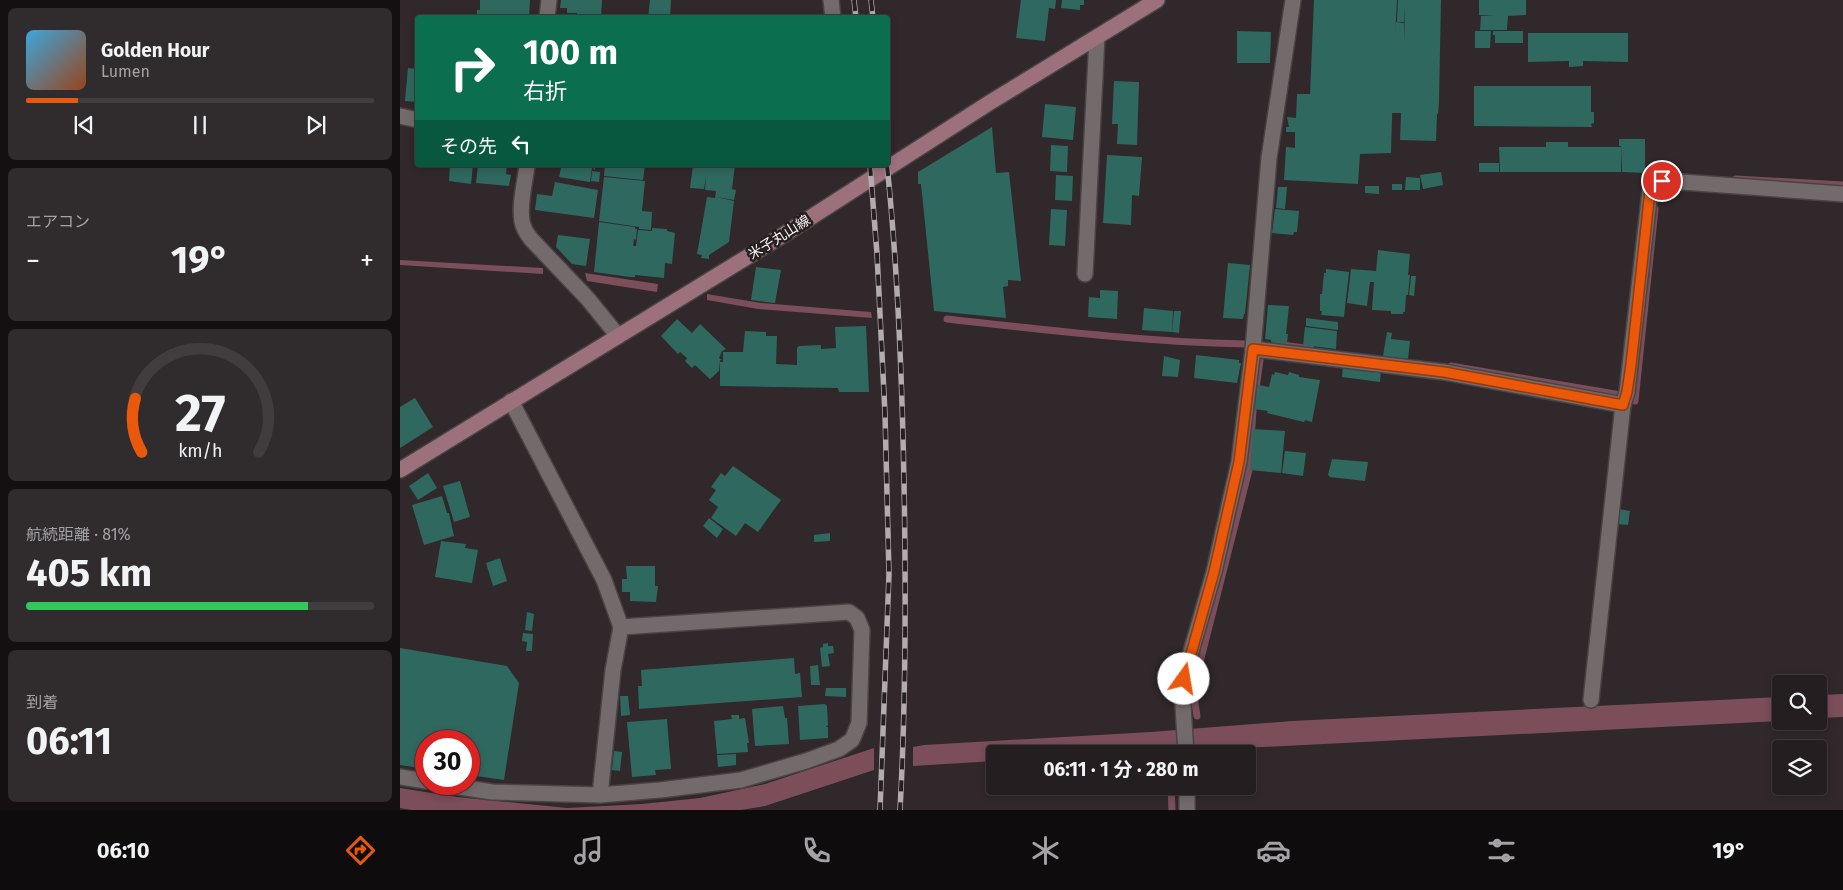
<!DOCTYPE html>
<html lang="ja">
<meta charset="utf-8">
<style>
:root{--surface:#241e20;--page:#302b2d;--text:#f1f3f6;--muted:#a3a2a5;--line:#413c3e;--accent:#ea580c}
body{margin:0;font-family:"Fira Sans","Noto Sans JP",sans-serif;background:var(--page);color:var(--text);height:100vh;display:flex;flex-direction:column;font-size:19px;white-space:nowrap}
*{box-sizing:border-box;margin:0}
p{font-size:16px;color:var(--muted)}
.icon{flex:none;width:28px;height:28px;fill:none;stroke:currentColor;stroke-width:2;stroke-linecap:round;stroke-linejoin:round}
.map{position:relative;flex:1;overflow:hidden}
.details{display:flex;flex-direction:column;gap:8px;padding:8px;background:#141012;width:400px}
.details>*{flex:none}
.guide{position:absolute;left:15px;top:15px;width:475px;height:152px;border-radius:5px;box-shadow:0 2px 8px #0003,0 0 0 1px var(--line);background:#0b6e4f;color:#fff;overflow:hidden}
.tools{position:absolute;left:1372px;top:675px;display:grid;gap:10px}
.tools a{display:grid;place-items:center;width:55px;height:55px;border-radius:5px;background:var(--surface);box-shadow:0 2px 8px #0003,0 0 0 1px var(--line);font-size:25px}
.speed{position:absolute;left:15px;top:730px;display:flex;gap:10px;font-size:25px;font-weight:700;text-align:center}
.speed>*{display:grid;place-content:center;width:65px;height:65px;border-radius:50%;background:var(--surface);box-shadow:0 2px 8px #0003,0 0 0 1px var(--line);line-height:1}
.speed .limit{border:8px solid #d22;background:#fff;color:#111}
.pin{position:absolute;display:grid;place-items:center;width:42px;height:42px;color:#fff;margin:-21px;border:2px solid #fff;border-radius:50%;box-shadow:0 1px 5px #0007}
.me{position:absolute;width:55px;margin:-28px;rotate:13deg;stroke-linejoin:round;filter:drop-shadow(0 0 4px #0008)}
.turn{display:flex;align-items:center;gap:18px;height:105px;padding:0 25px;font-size:22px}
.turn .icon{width:65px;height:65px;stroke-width:2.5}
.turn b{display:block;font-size:35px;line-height:42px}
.then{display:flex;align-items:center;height:48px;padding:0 25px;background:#0003;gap:10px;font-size:19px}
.big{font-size:38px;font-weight:700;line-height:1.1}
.details .widget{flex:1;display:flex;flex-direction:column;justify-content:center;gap:8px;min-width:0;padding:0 18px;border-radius:8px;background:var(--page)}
.details .dial{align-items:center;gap:0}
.dial svg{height:130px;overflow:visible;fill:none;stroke:var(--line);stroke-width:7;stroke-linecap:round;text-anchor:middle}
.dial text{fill:var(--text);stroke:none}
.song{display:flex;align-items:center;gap:15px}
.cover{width:60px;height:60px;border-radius:8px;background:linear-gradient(135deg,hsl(200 70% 55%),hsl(20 70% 35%))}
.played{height:5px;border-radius:2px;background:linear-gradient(90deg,var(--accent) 15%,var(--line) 15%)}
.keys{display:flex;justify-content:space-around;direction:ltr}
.heat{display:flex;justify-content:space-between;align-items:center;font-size:28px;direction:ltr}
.charge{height:8px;border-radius:4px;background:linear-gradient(90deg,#34c759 81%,var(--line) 0)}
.trip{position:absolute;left:586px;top:745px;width:270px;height:50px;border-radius:5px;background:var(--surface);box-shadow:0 2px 8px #0003,0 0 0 1px var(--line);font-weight:700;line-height:50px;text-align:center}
.menu{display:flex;height:80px;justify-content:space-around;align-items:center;background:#0e0c0d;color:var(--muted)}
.menu .icon{width:35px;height:35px}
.menu .current{color:var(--accent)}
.menu b{font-size:22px;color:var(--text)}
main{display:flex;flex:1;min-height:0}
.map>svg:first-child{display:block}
.water{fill:#7b4e59}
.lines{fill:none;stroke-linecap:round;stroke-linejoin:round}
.stream{stroke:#7b4e59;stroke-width:7}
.building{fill:#2f685f}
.street-casing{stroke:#494344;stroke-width:18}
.secondary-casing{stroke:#494344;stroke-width:18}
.street{stroke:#736a6b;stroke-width:15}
.secondary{stroke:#9d717c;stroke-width:15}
.rail-casing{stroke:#b2acae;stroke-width:5.5}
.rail{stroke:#261f20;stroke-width:4;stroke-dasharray:11;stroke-linecap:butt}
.route-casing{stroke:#983908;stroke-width:12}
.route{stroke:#ea580c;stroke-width:9}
.labels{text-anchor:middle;stroke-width:5;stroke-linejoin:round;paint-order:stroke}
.street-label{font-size:14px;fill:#f8f3f4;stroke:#261f20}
</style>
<main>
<section class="details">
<div class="widget">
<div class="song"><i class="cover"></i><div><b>Golden Hour</b><p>Lumen</p></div></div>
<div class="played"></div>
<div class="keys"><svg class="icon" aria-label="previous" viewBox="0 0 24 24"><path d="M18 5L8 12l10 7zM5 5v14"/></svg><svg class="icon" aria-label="pause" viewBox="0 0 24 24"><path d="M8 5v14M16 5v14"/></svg><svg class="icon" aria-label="next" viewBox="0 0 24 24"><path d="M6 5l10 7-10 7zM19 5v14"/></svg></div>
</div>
<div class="widget"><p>エアコン</p>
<div class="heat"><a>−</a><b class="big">19°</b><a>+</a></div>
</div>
<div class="widget dial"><svg viewBox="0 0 100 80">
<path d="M14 69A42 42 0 1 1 86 69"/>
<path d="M14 69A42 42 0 0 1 10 36" stroke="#ea580c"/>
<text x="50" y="56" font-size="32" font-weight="700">27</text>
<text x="50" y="72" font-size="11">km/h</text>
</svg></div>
<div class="widget"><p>航続距離 · 81%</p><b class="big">405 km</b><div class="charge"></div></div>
<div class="widget"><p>到着</p><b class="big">06:11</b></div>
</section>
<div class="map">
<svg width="1443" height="810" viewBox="0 0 1443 810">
<rect width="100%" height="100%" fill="#30282a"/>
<g class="water">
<path d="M 0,260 L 143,268 L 143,274 L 0,265 Z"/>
<path d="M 185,273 L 258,284 L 257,292 L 187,281 Z"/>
<path d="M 307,294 L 361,303 L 471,312 L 472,318 L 358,309 L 307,300 Z"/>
<path d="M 1443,694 L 1443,717 L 1419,718 L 1419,695 Z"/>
<path d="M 1381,697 L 1381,721 L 724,754 L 595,754 L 595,761 L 513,766 L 513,747 L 524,745 L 751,732 L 892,721 Z"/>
<path d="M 474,748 L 474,770 L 365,806 L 341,810 L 11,810 L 0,808 L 0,788 L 57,797 L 167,808 L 242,804 L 300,798 L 365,784 Z"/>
</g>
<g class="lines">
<g class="stream">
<path d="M 1246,173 L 1273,175"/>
<path d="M 1336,179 L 1443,185"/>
<path d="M 547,319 C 646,330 746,342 845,344"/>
<path d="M 875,344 L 911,349"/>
<path d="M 1051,366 L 1221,395"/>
<path d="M 1235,401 L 1255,209"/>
<path d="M 797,716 L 795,704 L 795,682 L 849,470 L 853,410 L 860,360"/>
<path d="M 771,786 L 772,810"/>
</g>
</g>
<g class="building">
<path d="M 80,0 L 130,0 L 129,17 L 77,18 L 77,10 L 80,10 Z"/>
<path d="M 161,0 L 194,0 L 194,8 L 194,0 L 202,0 L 201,18 L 177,18 L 177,13 L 167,13 L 167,8 L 160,8 Z"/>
<path d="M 250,0 L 271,0 L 270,18 L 248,18 Z"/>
<path d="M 621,0 L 656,0 L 655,9 L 649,8 L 645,41 L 616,38 Z"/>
<path d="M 662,0 L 684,0 L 684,5 L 680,5 L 680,10 L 661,8 Z"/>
<path d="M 914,0 L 997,0 L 995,40 L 996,22 L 1004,23 L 1004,42 L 1005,6 L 1004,22 L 997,22 L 998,0 L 1041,0 L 1039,102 L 1038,114 L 1037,114 L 1036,141 L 1000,140 L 1001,113 L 992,113 L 993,84 L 991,153 L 960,154 L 958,184 L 884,180 L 886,147 L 895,148 L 895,132 L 886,132 L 886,127 L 889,127 L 887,117 L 896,118 L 897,94 L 910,94 Z"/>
<path d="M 1079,0 L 1126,0 L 1126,15 L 1108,16 L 1107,30 L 1080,30 L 1081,16 L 1095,16 L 1079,15 Z"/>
<path d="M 837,31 L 871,32 L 870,63 L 837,63 Z"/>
<path d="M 1075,31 L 1091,31 L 1090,48 L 1075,48 Z"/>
<path d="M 1093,31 L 1123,31 L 1123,43 L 1095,43 L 1095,35 L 1093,35 Z"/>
<path d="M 1128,33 L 1228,33 L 1228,62 L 1183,61 L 1183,66 L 1169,67 L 1169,61 L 1128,62 Z"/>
<path d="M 8,68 L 18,69 L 18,102 L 5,101 Z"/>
<path d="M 714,81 L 739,82 L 737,145 L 717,144 L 718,124 L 712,124 Z"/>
<path d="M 1074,86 L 1191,86 L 1191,112 L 1194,112 L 1194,123 L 1191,124 L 1192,127 L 1074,126 Z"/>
<path d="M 645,104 L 676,107 L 673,140 L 642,137 Z"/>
<path d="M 592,127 L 596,173 L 609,172 L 621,281 L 608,280 L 608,286 L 603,287 L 606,318 L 534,311 L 521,184 L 518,184 L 518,172 Z"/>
<path d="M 1219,139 L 1245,139 L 1245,173 L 1222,172 L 1221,146 L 1219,146 Z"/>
<path d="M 1146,142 L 1168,142 L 1168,147 L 1221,147 L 1221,172 L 1100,172 L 1099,147 L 1146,147 Z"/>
<path d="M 651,145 L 668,146 L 667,172 L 650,171 Z"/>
<path d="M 707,155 L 742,157 L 739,196 L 732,195 L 731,225 L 703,223 Z"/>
<rect x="1079" y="163" width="20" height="9"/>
<path d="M 50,165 L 73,165 L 71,184 L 49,181 Z"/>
<path d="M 78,165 L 107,165 L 106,174 L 111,175 L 109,186 L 76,183 Z"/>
<path d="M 164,165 L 195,165 L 195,170 L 192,167 L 190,182 L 159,177 L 161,168 L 163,168 Z"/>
<path d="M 205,165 L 245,165 L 243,180 L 204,176 Z"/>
<path d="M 293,165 L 335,165 L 332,189 L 336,190 L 334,200 L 317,197 L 334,201 L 329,242 L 309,255 L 309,259 L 301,258 L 302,255 L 297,254 L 307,197 L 315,198 L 316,191 L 305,190 L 306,176 L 304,189 L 290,188 Z"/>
<path d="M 192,171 L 200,172 L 199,182 L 191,181 Z"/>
<path d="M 1041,172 L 1043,185 L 1023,189 L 1020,175 Z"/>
<path d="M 656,175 L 673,176 L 672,201 L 655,200 Z"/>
<path d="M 204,177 L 245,181 L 242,211 L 252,212 L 251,230 L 239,229 L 239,227 L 199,221 Z"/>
<path d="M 1006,177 L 1020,178 L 1020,190 L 1005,190 Z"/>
<path d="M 155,182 L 198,190 L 194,218 L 135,210 L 137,194 L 152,196 Z"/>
<rect x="992" y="184" width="10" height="6"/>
<path d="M 965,186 L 979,186 L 979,194 L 965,193 Z"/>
<path d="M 878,187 L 887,187 L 885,209 L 876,208 Z"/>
<path d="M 651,209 L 667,210 L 665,246 L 649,245 Z"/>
<path d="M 875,209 L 899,211 L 897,232 L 894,232 L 893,235 L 872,233 Z"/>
<path d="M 199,222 L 235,227 L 235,229 L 237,229 L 236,240 L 234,239 L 230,270 L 233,246 L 236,246 L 238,230 L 252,231 L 252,228 L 267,229 L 267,231 L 275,233 L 272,264 L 265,263 L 264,278 L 235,275 L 235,277 L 230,277 L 194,272 Z"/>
<path d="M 158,235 L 190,239 L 186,266 L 172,264 L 156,247 Z"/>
<path d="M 978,250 L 1010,254 L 1008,275 L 1010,275 L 1008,295 L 1006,295 L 1005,312 L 1003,312 L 1003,314 L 991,314 L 991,311 L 972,310 L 974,282 L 970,282 L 967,306 L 947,303 L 951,269 L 976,271 Z"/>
<path d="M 828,263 L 850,265 L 845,314 L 844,314 L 843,319 L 823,318 Z"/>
<path d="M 356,267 L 381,270 L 375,303 L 351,300 Z"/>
<path d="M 926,269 L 949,272 L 944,317 L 921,315 L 922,311 L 920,311 L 920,294 L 922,294 L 924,273 L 926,273 Z"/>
<path d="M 1011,276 L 1016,276 L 1014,296 L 1009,295 Z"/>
<path d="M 700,290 L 718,291 L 717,319 L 688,317 L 689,297 L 700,298 Z"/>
<path d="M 868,305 L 889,306 L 886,334 L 888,334 L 887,343 L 871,342 L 871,340 L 865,339 Z"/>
<path d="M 744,308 L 773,311 L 772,332 L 742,330 Z"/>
<path d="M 774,311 L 781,311 L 779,333 L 772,332 Z"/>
<path d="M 906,318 L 938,322 L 938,330 L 906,326 Z"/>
<path d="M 277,319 L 292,333 L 300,324 L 326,349 L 322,351 L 319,358 L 322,360 L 320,360 L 319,371 L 310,379 L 295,365 L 292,368 L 285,361 L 287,358 L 280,352 L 278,354 L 261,336 Z"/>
<path d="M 466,326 L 469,392 L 439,392 L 438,388 L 320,386 L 320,362 L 323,362 L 323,352 L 343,352 L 345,331 L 366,332 L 366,336 L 377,336 L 376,364 L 397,365 L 397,348 L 399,346 L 421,345 L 421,349 L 436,348 L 435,327 Z"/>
<path d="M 905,327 L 937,331 L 936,349 L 903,345 Z"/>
<path d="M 987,332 L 992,333 L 991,339 L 1010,341 L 1008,359 L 983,356 Z"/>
<path d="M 796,355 L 839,360 L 839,363 L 841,363 L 837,383 L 794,378 Z"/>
<path d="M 764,356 L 780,360 L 778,377 L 762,376 Z"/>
<path d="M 943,365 L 981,369 L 980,382 L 942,377 Z"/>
<path d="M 875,372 L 888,375 L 889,372 L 899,375 L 899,377 L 920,380 L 912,422 L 905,420 L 904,422 L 867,413 L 868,411 L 854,409 L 859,385 L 869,387 L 872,374 L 874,375 Z"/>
<path d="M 15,398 L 33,427 L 0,448 L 0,407 Z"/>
<path d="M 853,429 L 885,431 L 881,473 L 850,470 Z"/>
<path d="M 885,451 L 906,453 L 903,476 L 882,473 Z"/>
<path d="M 932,459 L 968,462 L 965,481 L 930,477 L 928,475 Z"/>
<path d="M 333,466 L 381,500 L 358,532 L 345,523 L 336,536 L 311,518 L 318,507 L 309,500 L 316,490 L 311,487 L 321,473 L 325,476 Z"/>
<path d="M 28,473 L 37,488 L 18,500 L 9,486 Z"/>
<path d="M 60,481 L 70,517 L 54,522 L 43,486 Z"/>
<path d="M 42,496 L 47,513 L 49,513 L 54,536 L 24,545 L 12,505 Z"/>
<path d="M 1219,509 L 1230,511 L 1228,525 L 1217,524 Z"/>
<path d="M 309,518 L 323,529 L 317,538 L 303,526 Z"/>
<path d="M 430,533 L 430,541 L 414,542 L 414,535 Z"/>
<path d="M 41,541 L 66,544 L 65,548 L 78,550 L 72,583 L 35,577 Z"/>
<path d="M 100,558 L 107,581 L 93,586 L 86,563 Z"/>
<path d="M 226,566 L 255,566 L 255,586 L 258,586 L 256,602 L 230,601 L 230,592 L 222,592 L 222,579 L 227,579 Z"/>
<path d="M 127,612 L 134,614 L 132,631 L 125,630 Z"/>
<path d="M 123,633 L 133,634 L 132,651 L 126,651 L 127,642 L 122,641 Z"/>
<path d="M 428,643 L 428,646 L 433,646 L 434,653 L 428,654 L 430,666 L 422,667 L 420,648 L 423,647 L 423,644 Z"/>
<path d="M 0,648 L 107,666 L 119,683 L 104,780 L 69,775 L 69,741 L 26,741 L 26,769 L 0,765 Z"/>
<path d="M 394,658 L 395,674 L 400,673 L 402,697 L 239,709 L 238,686 L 242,686 L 241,670 Z"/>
<path d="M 418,665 L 420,685 L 411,685 L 410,666 Z"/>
<path d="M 426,688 L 446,688 L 446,697 L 425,696 Z"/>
<path d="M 220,696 L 228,696 L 230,715 L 221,716 Z"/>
<path d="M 425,704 L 427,706 L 428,725 L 426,727 L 428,727 L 428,738 L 400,740 L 398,706 Z"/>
<path d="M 383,706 L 385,718 L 387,718 L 389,744 L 355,746 L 352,709 Z"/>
<path d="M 331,715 L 339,715 L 339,719 L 345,718 L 349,743 L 347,743 L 348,752 L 317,754 L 314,721 L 332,719 Z"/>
<path d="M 267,719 L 271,769 L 255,770 L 256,775 L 232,777 L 227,722 Z"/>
<path d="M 214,751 L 222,752 L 220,771 L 212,770 Z"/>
<path d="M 336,754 L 336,765 L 318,767 L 317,755 Z"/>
</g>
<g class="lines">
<defs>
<g id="street">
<path d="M 431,0 L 433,18"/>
<path d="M 147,18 L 149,0"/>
<path d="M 0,116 L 18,120"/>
<path d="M 127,165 C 125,183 119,204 122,221 C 123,228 127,234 131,239 L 188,299 L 218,336"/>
<path d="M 685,274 L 697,37"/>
<path d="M 853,349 L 1044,372 L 1223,405"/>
<path d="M 111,401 L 204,580 L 221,627 L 213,670 L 200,795"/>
<path d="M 1191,700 L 1223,405 L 1227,392 L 1250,191 L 1253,184 L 1268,181 L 1443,194"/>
<path d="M 786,754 L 782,690 L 786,669 L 814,572 L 839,462 L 853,349 L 869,158 L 893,0"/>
<path d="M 0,777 L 26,781"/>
<path d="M 41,784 L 92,792 L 200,795 L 260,790 L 341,780 L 406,761 L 439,749 L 452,740 L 459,723 L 462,630 L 457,618 L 449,612 L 221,627"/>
<path d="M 787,786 L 787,810"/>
</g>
<path id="secondary" d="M 0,470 L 388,232 L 589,103 L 757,0"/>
</defs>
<use href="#street" class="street-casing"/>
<use href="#secondary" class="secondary-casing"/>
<use href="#street" class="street"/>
<use href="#secondary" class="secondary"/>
<defs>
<g id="rail">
<path d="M 454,0 L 456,18"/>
<path d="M 471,0 L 473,18"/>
<path d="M 470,165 L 477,254 L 485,414 L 489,574 L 480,810"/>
<path d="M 487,165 C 498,270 502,376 504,482 C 506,591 506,701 500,810"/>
</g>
</defs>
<use href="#rail" class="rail-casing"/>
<use href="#rail" class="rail"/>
</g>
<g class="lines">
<defs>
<path id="route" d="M 784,679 L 814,572 L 839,462 L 853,349 L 1044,372 L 1223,405 L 1227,392 L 1231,365 L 1250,191 L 1253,184 L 1262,181"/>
</defs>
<use href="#route" class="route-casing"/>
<use href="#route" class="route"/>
</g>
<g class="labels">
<g class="street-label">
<text transform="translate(379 237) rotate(-32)" y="5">米子丸山線</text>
</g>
</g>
</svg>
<div class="tools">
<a><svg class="icon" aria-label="search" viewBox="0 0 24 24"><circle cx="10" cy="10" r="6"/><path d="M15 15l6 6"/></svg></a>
<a><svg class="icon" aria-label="layers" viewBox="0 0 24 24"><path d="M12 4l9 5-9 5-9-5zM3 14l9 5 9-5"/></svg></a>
</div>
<div class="speed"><div class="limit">30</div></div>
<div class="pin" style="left:1262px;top:181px;background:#d93025"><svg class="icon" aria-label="arrive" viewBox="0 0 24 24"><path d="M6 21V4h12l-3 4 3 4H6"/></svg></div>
<svg class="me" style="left:784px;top:679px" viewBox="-20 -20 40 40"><circle r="19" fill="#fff"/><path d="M0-13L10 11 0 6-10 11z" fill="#ea580c"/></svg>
<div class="trip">06:11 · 1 分 · 280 m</div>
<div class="guide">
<div class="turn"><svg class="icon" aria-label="right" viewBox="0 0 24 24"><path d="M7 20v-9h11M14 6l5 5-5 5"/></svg><div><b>100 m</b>右折</div></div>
<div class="then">その先<svg class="icon" aria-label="left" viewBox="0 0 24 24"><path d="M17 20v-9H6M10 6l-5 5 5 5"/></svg></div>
</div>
</div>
</main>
<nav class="menu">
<b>06:10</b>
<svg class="icon current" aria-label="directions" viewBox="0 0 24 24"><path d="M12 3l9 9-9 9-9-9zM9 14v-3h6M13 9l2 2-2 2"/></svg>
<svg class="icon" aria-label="music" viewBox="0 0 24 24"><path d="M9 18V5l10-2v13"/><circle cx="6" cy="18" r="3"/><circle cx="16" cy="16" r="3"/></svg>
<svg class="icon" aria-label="phone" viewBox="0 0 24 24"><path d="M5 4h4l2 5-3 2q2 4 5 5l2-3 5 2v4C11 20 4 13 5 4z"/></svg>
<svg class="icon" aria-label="climate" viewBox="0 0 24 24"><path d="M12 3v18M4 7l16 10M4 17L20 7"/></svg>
<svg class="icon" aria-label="car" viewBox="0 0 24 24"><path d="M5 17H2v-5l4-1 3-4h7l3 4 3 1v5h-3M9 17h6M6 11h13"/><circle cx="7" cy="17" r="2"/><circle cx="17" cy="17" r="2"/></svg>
<svg class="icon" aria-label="filters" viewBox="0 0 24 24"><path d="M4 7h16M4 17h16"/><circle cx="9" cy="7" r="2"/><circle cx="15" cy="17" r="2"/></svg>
<b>19°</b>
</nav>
